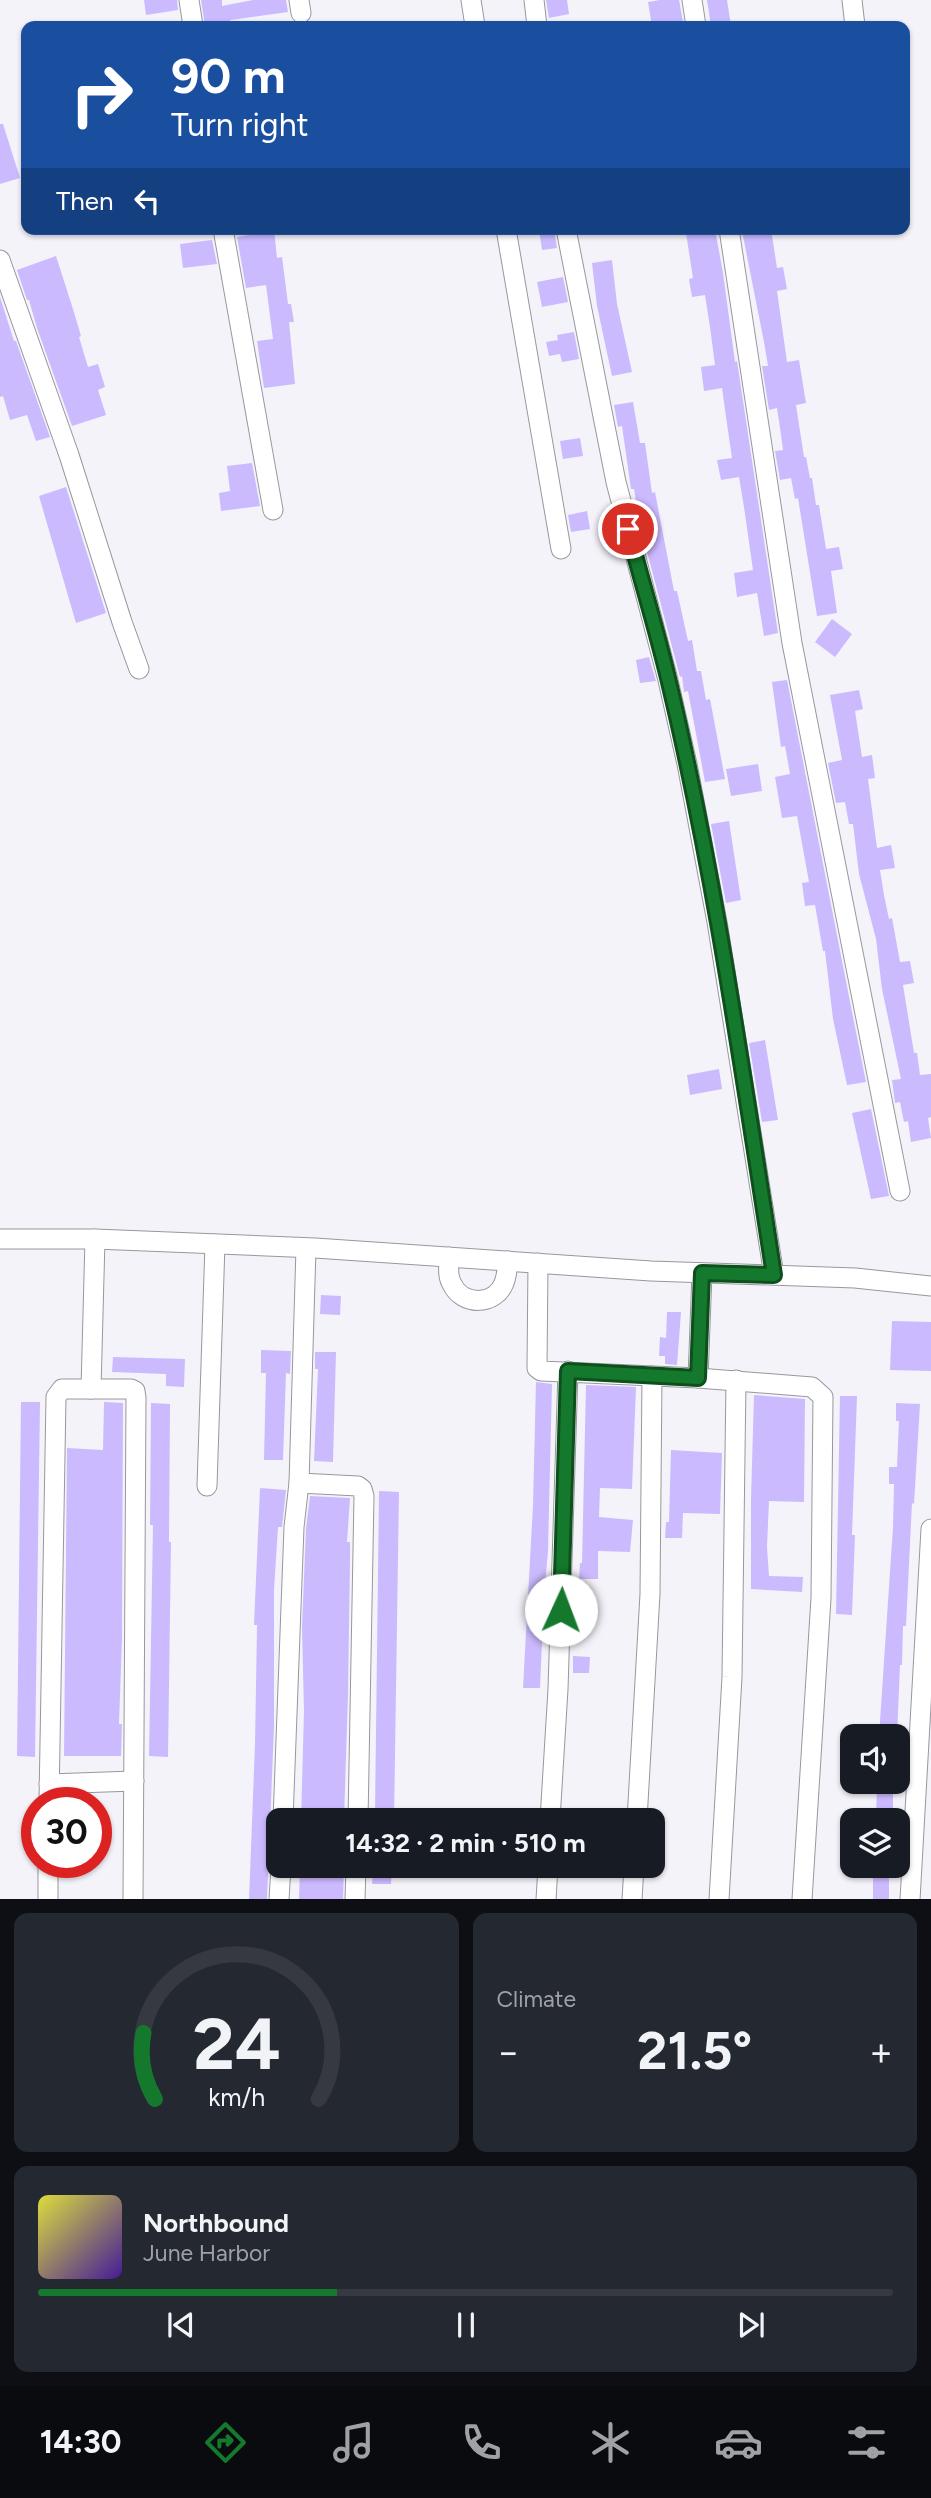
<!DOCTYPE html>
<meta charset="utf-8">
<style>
:root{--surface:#171b24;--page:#242831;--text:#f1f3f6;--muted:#9ea1a6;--line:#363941;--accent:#14792c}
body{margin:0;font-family:Figtree,sans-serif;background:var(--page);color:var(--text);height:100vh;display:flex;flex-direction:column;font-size:26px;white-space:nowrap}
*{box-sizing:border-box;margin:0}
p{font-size:23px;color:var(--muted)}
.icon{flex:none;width:38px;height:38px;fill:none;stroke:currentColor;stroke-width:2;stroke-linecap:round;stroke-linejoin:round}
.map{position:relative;height:1899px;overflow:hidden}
.drawer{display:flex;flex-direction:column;gap:14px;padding:14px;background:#0d0f14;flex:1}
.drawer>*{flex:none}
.top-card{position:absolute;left:21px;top:21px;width:889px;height:214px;border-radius:14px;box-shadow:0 2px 5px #0004;background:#1a4fa0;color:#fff;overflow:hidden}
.tools{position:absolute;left:840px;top:1724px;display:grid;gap:14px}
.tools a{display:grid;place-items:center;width:70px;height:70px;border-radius:14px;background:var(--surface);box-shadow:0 2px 5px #0004;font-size:35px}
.speed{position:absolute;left:21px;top:1787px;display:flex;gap:14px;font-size:35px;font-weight:700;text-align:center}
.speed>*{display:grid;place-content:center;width:91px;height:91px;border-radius:50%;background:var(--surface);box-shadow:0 2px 5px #0004;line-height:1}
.speed .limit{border:10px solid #d22;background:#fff;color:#111}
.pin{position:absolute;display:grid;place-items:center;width:60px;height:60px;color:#fff;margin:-30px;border:4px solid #fff;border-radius:50%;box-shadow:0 2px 7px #0007}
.me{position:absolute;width:77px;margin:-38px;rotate:2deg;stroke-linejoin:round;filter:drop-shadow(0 0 5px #0008)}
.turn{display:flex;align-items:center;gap:24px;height:147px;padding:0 35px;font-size:32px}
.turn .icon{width:91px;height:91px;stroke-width:2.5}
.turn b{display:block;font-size:49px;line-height:60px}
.then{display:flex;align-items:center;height:66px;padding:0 35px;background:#0003;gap:14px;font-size:26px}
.big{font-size:52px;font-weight:700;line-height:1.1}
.drawer .widget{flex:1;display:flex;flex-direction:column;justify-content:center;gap:10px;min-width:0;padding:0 24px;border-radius:14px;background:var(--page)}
.drawer .dial{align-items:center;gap:0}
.dial svg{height:182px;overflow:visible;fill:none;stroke:var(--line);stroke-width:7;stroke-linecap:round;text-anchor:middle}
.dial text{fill:var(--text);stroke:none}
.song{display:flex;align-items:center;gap:21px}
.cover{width:84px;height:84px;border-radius:10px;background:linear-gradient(135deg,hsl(60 70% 55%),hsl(260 70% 35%))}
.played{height:7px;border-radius:4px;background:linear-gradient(90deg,var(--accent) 35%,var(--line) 35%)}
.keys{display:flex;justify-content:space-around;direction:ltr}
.heat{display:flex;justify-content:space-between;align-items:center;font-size:38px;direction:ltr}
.drawer .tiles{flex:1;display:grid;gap:14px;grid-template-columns:1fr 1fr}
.widget:last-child{grid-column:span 2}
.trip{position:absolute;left:266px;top:1808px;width:399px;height:70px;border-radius:14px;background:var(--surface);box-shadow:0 2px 5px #0004;font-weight:700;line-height:70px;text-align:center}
.tab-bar{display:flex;height:112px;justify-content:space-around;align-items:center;background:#090b0e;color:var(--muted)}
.tab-bar .icon{width:49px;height:49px}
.tab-bar .on{color:var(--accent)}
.tab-bar b{font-size:32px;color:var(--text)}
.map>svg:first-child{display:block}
.building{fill:#ccbaff}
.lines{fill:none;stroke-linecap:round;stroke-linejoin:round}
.minor-casing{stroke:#98979d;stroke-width:21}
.minor{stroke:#fff;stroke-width:19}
.route-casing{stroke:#0d4f1d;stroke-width:18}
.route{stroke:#14792c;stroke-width:12}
</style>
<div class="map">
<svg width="931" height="1900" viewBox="0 0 931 1900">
<rect width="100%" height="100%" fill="#f5f3fa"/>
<g class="building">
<path d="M 144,0 L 177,0 L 178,10 L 146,15 Z"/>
<path d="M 201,0 L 222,0 L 222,6 L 253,0 L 286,0 L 288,12 L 230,20 L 231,26 L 205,26 Z"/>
<path d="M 546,0 L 567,0 L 569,14 L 549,18 Z"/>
<path d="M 660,0 L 679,0 L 683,22 L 652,26 L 648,2 Z"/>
<path d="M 707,0 L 727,0 L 731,26 L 711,26 Z"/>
<path d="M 0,124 L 3,124 L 20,178 L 0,184 Z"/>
<path d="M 248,229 L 274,229 L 277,258 L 282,257 L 288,304 L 291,304 L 294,322 L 289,322 L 295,384 L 264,388 L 257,341 L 273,339 L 266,285 L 246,288 L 237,237 L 249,235 Z"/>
<path d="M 539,229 L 554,229 L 557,248 L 542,250 Z"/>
<path d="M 711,229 L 715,229 L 723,273 L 735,362 L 737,361 L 778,633 L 764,636 L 757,593 L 737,597 L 734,573 L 753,570 L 744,507 L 739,477 L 721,480 L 717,460 L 732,458 L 726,417 L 722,388 L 704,391 L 701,367 L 715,365 L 710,327 L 705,295 L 692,297 L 689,279 L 693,278 L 686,233 Z"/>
<path d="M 754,229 L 771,229 L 777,268 L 783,267 L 787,289 L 777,291 L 787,362 L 799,360 L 806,403 L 796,405 L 804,457 L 806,457 L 810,478 L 812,478 L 816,505 L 819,505 L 826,549 L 839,547 L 843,569 L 831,571 L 837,613 L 817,616 L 798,498 L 795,499 L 791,478 L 780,480 L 775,451 L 783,450 L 781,435 L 777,408 L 769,410 L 762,366 L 768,366 L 764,342 L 742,231 Z"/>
<path d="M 212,240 L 217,264 L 183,268 L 180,244 Z"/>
<path d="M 56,256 L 73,309 L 81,336 L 79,337 L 88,367 L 98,364 L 105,387 L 98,390 L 106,415 L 72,426 L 37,328 L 29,300 L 27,300 L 17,270 Z"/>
<path d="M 612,260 L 617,304 L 632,372 L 612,376 L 597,306 L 592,263 Z"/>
<path d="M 563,277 L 568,302 L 542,307 L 537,282 Z"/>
<path d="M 0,297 L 14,341 L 16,341 L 50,437 L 36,441 L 27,415 L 10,420 L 3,396 L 0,397 Z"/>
<path d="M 574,332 L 579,359 L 562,362 L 560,354 L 549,356 L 546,342 L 558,340 L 557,335 Z"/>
<path d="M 633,402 L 640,443 L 645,443 L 652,493 L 655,492 L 674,591 L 677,591 L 688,641 L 692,640 L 697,671 L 701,671 L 706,700 L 710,699 L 725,779 L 705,782 L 688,691 L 684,692 L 682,676 L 680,677 L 640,525 L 634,489 L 631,489 L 622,426 L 618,427 L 614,405 Z"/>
<path d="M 580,438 L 583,456 L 563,459 L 560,441 Z"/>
<path d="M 252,463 L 260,506 L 221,511 L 219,493 L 230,491 L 227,466 Z"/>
<path d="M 66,487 L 106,613 L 76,623 L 39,496 Z"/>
<path d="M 587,511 L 590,529 L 571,532 L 568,515 Z"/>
<path d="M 832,619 L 852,634 L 835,657 L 815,642 Z"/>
<path d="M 649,657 L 656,681 L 640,683 L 636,660 Z"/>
<path d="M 787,680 L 854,1022 L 866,1082 L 847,1085 L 833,1019 L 825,951 L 823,951 L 815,905 L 805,906 L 802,883 L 809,882 L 797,816 L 782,818 L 775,777 L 790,774 L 785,746 L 781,747 L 772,682 Z"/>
<path d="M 859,690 L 863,709 L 855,711 L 862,757 L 872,755 L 875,778 L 868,779 L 877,848 L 891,845 L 895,868 L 880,870 L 884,895 L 889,919 L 892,918 L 900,962 L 910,961 L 914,983 L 903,985 L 914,1053 L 917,1053 L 920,1075 L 931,1074 L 931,1117 L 928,1118 L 931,1138 L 911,1142 L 908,1121 L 904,1122 L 900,1102 L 895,1103 L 892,1080 L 901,1079 L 882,989 L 876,939 L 859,874 L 853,824 L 849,824 L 845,802 L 836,803 L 828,763 L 842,760 L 830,695 Z"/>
<path d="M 758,764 L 762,791 L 731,796 L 726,769 Z"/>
<path d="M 729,821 L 741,900 L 726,903 L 711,824 Z"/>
<path d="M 765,1040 L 778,1120 L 762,1122 L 749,1043 Z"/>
<path d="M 719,1069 L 722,1089 L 690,1095 L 687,1075 Z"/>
<path d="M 871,1109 L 889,1196 L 871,1199 L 852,1113 Z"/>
<path d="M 321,1295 L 341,1296 L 340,1315 L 320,1314 Z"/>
<path d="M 667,1312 L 681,1312 L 677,1365 L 665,1364 L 665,1356 L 659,1356 L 660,1337 L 666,1338 Z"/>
<path d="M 892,1321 L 931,1322 L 931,1371 L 890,1370 Z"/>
<path d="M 261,1350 L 291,1351 L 290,1374 L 286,1373 L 283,1460 L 264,1460 L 266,1373 L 261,1373 Z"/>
<path d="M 315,1352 L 336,1352 L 333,1462 L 314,1461 L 318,1369 L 315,1369 Z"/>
<path d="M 113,1357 L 185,1359 L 184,1387 L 166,1386 L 166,1374 L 112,1372 Z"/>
<path d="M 536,1382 L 552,1384 L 548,1551 L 544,1596 L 540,1688 L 523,1688 L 533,1505 Z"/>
<path d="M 586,1385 L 636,1387 L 632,1489 L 600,1488 L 599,1517 L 633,1520 L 630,1552 L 598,1551 L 598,1579 L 579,1579 L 580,1563 L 582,1563 Z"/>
<path d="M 754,1395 L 805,1399 L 804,1502 L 769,1501 L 767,1547 L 769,1576 L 803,1577 L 802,1592 L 751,1589 L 751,1499 Z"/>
<path d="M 840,1396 L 857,1396 L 852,1535 L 855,1535 L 852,1615 L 836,1614 Z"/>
<path d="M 21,1402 L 40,1402 L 35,1757 L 17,1756 Z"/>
<path d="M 104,1402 L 123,1403 L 122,1639 L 119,1724 L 122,1724 L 121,1756 L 64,1756 L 67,1448 L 103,1450 Z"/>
<path d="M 151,1403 L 170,1404 L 169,1542 L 171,1542 L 168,1757 L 149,1756 L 153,1525 L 150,1525 Z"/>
<path d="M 896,1403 L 920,1404 L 919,1421 L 914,1504 L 912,1503 L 906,1626 L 903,1626 L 902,1665 L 900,1665 L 897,1736 L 879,1736 L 893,1527 L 894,1484 L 889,1484 L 889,1467 L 897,1467 L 899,1421 L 896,1421 Z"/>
<path d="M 671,1450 L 722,1453 L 720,1514 L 683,1513 L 682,1538 L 665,1538 L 666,1522 L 669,1522 Z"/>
<path d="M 260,1488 L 286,1490 L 282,1527 L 278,1527 L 274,1590 L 274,1727 L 267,1900 L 249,1900 L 255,1744 L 257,1625 L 254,1625 Z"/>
<path d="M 379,1491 L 399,1492 L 394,1820 L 376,1820 L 375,1814 Z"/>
<path d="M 310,1496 L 350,1498 L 347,1542 L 350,1542 L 350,1561 L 348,1695 L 344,1820 L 301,1820 L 304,1711 L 302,1627 L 306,1528 Z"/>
<path d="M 573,1656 L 590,1657 L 589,1673 L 573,1673 Z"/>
<path d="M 877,1782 L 893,1782 L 893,1820 L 876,1820 Z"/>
<path d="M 300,1866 L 344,1866 L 343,1900 L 299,1900 Z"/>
<path d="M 373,1866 L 392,1867 L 391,1884 L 372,1884 Z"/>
<rect x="873" y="1866" width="16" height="34"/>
</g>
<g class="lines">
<defs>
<g id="minor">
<path d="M 189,0 L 193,26"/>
<path d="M 299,0 L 301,13"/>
<path d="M 471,0 L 475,26"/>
<path d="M 534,0 L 537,26"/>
<path d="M 692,0 L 696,26"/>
<path d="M 852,0 L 855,26"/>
<path d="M 223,229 L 273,510"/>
<path d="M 506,229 L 561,549"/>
<path d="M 566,229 L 616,482 L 667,676 L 687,764 L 717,922 L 774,1275"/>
<path d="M 729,229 L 792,643 L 900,1191"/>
<path d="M 0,260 L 69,455 L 122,622 L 139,669"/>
<path d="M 0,1239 L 95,1239 L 315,1248 L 651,1271 L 855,1278 L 931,1286"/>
<path d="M 95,1239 L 91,1389 L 131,1389 L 135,1391 L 136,1398 L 133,1900"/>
<path d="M 449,1257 C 449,1266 447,1276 452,1284 C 462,1306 495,1306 504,1283 C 507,1276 507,1268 508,1261"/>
<path d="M 538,1263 L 537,1368 L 541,1371 L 698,1378 L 702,1273"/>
<path d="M 698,1378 L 812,1387 L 823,1397 L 821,1598 L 802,1900"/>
<path d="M 299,1483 L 358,1486 L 362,1489 L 364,1496 L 358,1820"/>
<path d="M 207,1486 L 215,1244"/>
<path d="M 49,1784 L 134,1781"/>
<path d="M 49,1802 L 56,1397 L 62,1389 L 91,1389"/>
<path d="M 283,1820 L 294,1527 L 299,1483 L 306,1248"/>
<path d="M 550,1820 L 558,1689 L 568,1371"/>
<path d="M 637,1820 L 650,1594 L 652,1376"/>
<path d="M 48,1900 L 48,1862"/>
<path d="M 279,1900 L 281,1866"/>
<path d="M 355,1900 L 356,1866"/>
<path d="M 546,1900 L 548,1866"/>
<path d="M 632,1900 L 634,1866"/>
<path d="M 719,1900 L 732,1677 L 736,1380"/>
<path d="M 910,1900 L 931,1529"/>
</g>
</defs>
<use href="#minor" class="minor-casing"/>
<use href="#minor" class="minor"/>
</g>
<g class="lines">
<defs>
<path id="route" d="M 561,1610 L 568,1371 L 698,1378 L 702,1273 L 774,1275 C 743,1076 715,874 668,678 C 656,628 641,579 628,529"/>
</defs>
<use href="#route" class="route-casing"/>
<use href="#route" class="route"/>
</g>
</svg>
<div class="tools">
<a><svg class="icon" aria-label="sound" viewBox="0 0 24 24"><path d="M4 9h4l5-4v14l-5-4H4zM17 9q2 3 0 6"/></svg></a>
<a><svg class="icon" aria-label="layers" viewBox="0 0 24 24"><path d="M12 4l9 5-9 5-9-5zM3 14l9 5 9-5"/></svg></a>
</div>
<div class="speed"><div class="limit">30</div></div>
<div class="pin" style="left:628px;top:529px;background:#d93025"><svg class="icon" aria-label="arrive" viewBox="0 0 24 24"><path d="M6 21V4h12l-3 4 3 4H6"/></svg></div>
<svg class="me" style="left:561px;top:1610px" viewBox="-20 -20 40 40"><circle r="19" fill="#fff"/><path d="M0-13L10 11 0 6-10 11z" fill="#14792c"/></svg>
<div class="trip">14:32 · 2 min · 510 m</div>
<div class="top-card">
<div class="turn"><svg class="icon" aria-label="right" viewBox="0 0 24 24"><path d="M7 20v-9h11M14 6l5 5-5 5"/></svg><div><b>90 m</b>Turn right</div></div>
<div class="then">Then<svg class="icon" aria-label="left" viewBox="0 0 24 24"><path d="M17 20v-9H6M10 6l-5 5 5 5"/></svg></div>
</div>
</div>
<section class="drawer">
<div class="tiles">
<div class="widget dial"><svg viewBox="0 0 100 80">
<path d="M14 69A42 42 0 1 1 86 69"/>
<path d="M14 69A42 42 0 0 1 9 40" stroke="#14792c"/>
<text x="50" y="56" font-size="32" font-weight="700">24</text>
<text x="50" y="72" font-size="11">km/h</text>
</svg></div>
<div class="widget"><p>Climate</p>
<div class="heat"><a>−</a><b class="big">21.5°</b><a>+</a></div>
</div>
<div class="widget">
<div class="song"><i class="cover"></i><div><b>Northbound</b><p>June Harbor</p></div></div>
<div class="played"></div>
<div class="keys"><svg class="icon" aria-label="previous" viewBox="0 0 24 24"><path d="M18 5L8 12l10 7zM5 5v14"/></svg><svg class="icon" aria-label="pause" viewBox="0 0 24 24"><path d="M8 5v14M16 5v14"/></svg><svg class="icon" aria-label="next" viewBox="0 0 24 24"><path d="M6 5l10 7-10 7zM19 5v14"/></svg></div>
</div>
</div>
</section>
<nav class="tab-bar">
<b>14:30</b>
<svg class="icon on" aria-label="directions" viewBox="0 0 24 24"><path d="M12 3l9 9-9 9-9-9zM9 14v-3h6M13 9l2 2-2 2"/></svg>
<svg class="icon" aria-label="music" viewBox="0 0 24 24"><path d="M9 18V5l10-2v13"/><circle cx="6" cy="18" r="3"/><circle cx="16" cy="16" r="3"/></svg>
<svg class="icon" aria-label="phone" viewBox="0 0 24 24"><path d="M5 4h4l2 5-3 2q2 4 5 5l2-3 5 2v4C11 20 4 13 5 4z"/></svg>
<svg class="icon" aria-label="climate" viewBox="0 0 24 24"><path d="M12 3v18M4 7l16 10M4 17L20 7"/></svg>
<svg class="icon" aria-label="car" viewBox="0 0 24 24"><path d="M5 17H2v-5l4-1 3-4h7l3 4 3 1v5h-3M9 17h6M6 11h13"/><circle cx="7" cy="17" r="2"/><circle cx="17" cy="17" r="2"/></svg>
<svg class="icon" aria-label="filters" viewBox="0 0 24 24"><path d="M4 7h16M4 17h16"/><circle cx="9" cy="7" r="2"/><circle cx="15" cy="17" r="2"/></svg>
</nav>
